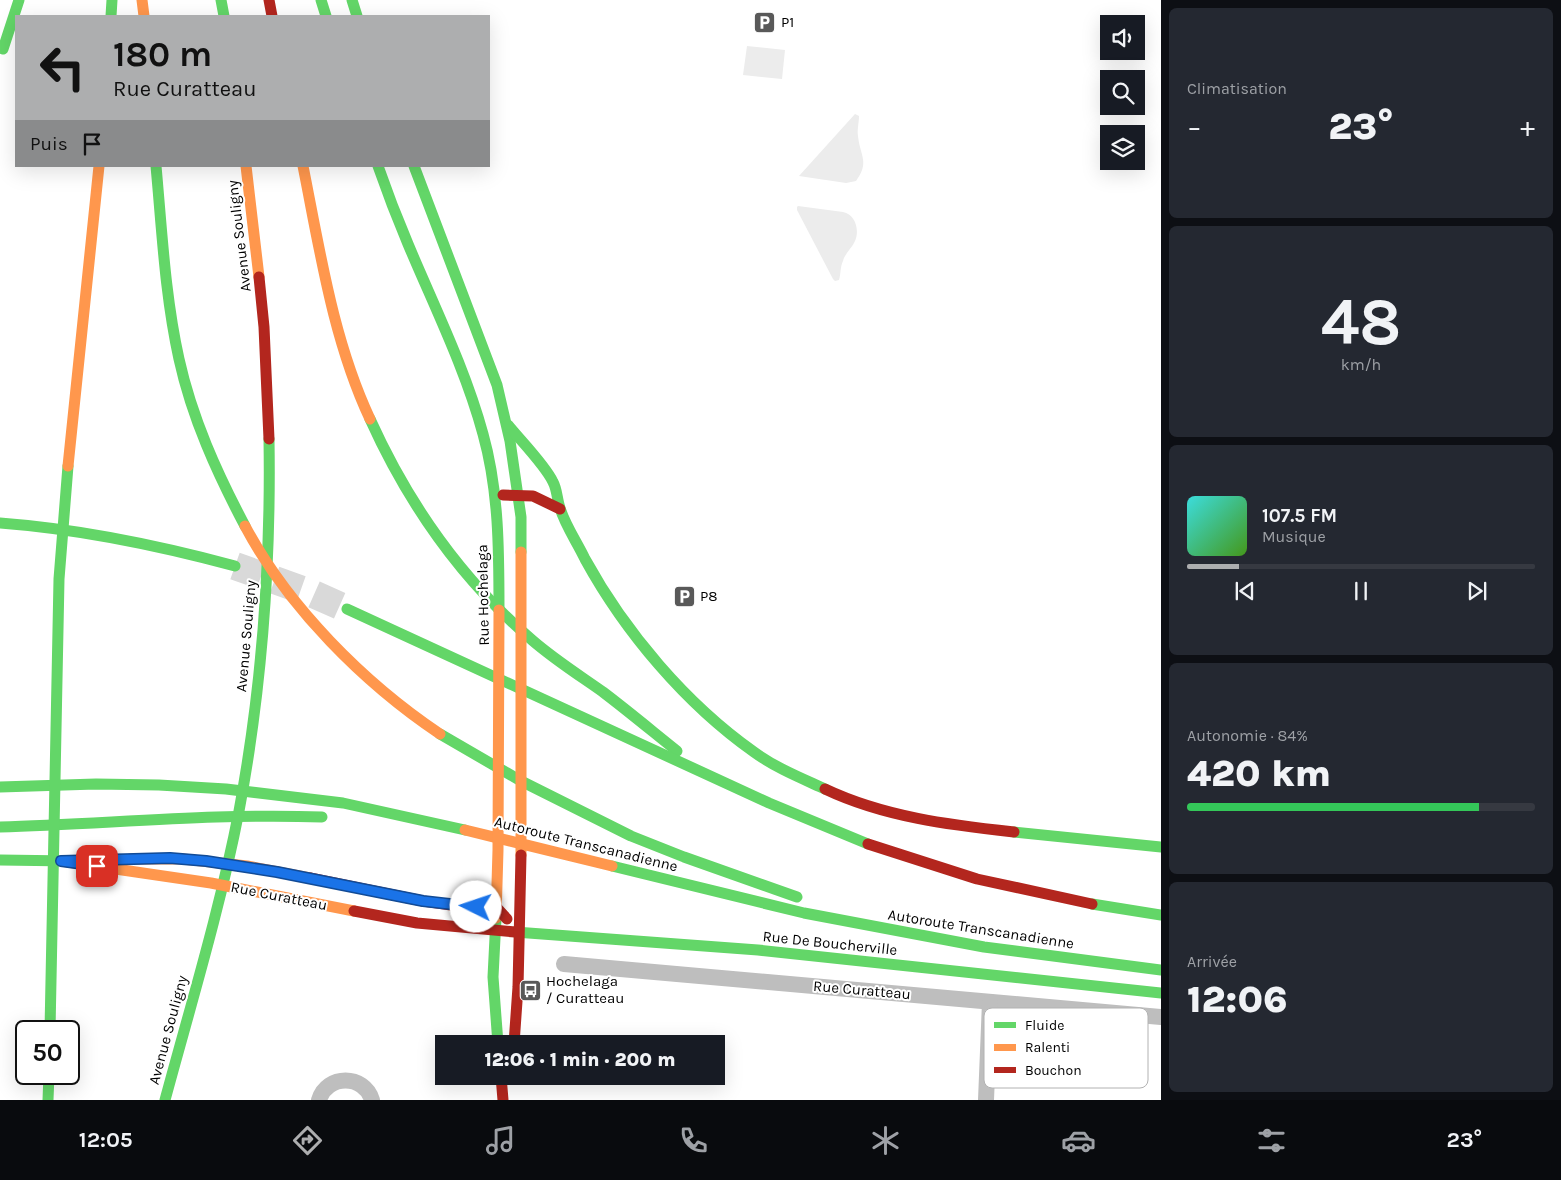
<!DOCTYPE html>
<html lang="fr">
<meta charset="utf-8">
<style>
:root{--surface:#171b24;--page:#242831;--text:#f1f3f6;--muted:#9ea1a6;--line:#363941;--accent:#adaeaf}
body{margin:0;font-family:Karla,sans-serif;background:var(--page);color:var(--text);height:100vh;display:flex;flex-direction:column;font-size:19px;white-space:nowrap}
*{box-sizing:border-box;margin:0}
p{font-size:16px;color:var(--muted)}
.icon{flex:none;width:28px;height:28px;fill:none;stroke:currentColor;stroke-width:2;stroke-linecap:round;stroke-linejoin:round}
.map{position:relative;flex:1;overflow:hidden}
.side{display:flex;flex-direction:column;gap:8px;padding:8px;background:#0d0f14;width:400px}
.side>*{flex:none}
.top-card{position:absolute;left:15px;top:15px;width:475px;height:152px;border-radius:0px;box-shadow:0 5px 20px #0002;background:#adaeaf;color:#111;overflow:hidden}
.buttons{position:absolute;left:1100px;top:15px;display:grid;gap:10px}
.buttons a{display:grid;place-items:center;width:45px;height:45px;border-radius:0px;background:var(--surface);box-shadow:0 5px 20px #0002;font-size:25px}
.speed{position:absolute;left:15px;top:1020px;display:flex;gap:10px;font-size:25px;font-weight:700;text-align:center}
.speed>*{display:grid;place-content:center;width:65px;height:65px;border-radius:50%;background:var(--surface);box-shadow:0 5px 20px #0002;line-height:1}
.speed .limit{border:2px solid #111;border-radius:8px;background:#fff;color:#111}
.pin{position:absolute;display:grid;place-items:center;width:42px;height:42px;color:#fff;margin:-21px;border-radius:10px;box-shadow:0 2px 8px #0006}
.me{position:absolute;width:55px;margin:-28px;rotate:274deg;stroke-linejoin:round;filter:drop-shadow(0 0 4px #0008)}
.turn{display:flex;align-items:center;gap:18px;height:105px;padding:0 15px;font-size:22px}
.turn .icon{width:65px;height:65px;stroke-width:2.5}
.turn b{display:block;font-size:35px;line-height:42px}
.then{display:flex;align-items:center;height:48px;padding:0 15px;background:#0003;gap:10px;font-size:19px}
.big{font-size:38px;font-weight:800;line-height:1.1}
.side .widget{flex:1;display:flex;flex-direction:column;justify-content:center;gap:8px;min-width:0;padding:0 18px;border-radius:8px;background:var(--page)}
.side .dial{align-items:center;gap:0}
.dial b{font-size:65px;line-height:1}
.song{display:flex;align-items:center;gap:15px}
.cover{width:60px;height:60px;border-radius:8px;background:linear-gradient(135deg,hsl(180 70% 55%),hsl(100 70% 35%))}
.played{height:5px;border-radius:2px;background:linear-gradient(90deg,var(--accent) 15%,var(--line) 15%)}
.keys{display:flex;justify-content:space-around;direction:ltr}
.heat{display:flex;justify-content:space-between;align-items:center;font-size:28px;direction:ltr}
.charge{height:8px;border-radius:4px;background:linear-gradient(90deg,#34c759 84%,var(--line) 0)}
.trip{position:absolute;left:435px;top:1035px;width:290px;height:50px;border-radius:0px;background:var(--surface);box-shadow:0 5px 20px #0002;font-weight:800;line-height:50px;text-align:center}
.menu{display:flex;height:80px;justify-content:space-around;align-items:center;background:#090b0e;color:var(--muted)}
.menu .icon{width:35px;height:35px}
.menu .active{color:var(--accent)}
.menu b{font-size:22px;color:var(--text)}
main{display:flex;flex:1;min-height:0}
.map>svg:first-child{display:block}
.green{fill:#ececec}
.lines{fill:none;stroke-linecap:round;stroke-linejoin:round}
.highway-tunnel{stroke:#d9d9d9;stroke-width:28;stroke-dasharray:28 14;stroke-linecap:butt}
.street{stroke:#bebebe;stroke-width:16}
.fast{stroke:#63d668;stroke-width:11}
.slow{stroke:#ff974d;stroke-width:11}
.jam{stroke:#b3261e;stroke-width:11}
.route-casing{stroke:#114b97;stroke-width:12}
.route{stroke:#1a73e8;stroke-width:9}
.labels{text-anchor:middle;stroke-width:4;stroke-linejoin:round;paint-order:stroke}
.poi-label{font-size:15px;fill:#000;stroke:#fff;text-anchor:start}
.street-label{font-size:15px;fill:#000;stroke:#fff}
.key{fill:#fff;stroke:#b2b2b2;stroke-width:1}
.key-label{font-size:14px;fill:#000}
</style>
<main>
<div class="map">
<svg width="1161" height="1100" viewBox="0 0 1161 1100">
<rect width="100%" height="100%" fill="#fff"/>
<g class="green">
<path d="M 747,46 L 785,50 L 782,79 L 743,75 Z"/>
<path d="M 855,114 L 859,116 C 859,123 857,129 858,136 C 860,156 870,162 856,181 L 846,183 L 799,176 Z"/>
<path d="M 798,206 L 843,212 C 855,214 860,230 855,241 C 852,248 845,253 843,261 C 840,267 841,274 839,280 L 835,281 L 833,279 L 797,210 L 797,207 Z"/>
</g>
<g class="lines">
<path class="highway-tunnel" d="M 235,566 L 311,593 L 347,609"/>
<g class="street">
<path d="M 564,964 L 1161,1017"/>
<path d="M 319,1100 C 327,1074 364,1074 372,1100"/>
<path d="M 986,1100 L 990,1002"/>
</g>
<g class="fast">
<path d="M 221,0 L 224,16"/>
<path d="M 321,0 L 326,16"/>
<path d="M 352,0 L 357,16"/>
<path d="M 111,16 L 112,0"/>
<path d="M 3,49 L 19,0"/>
<path d="M 156,166 C 162,231 165,296 179,359 C 192,418 217,473 245,526"/>
<path d="M 378,166 C 387,192 397,218 408,244 C 434,306 465,368 483,434 C 499,491 499,551 499,610"/>
<path d="M 414,166 L 497,385 L 510,441 L 521,517 L 521,552"/>
<path d="M 370,419 C 408,503 462,580 532,640 C 555,660 579,675 603,692 C 628,711 652,731 677,751"/>
<path d="M 508,425 C 520,440 545,465 553,482 C 557,489 557,499 560,508 C 565,525 577,542 585,559 C 625,632 686,704 754,752 C 776,768 801,778 825,789"/>
<path d="M 0,523 C 80,529 157,545 235,566"/>
<path d="M 347,609 L 769,803 L 868,844"/>
<path d="M 440,734 L 521,781 L 631,836 L 684,857 L 797,897"/>
<path d="M 0,787 L 96,784 L 159,785 L 226,789 L 343,803 L 465,830"/>
<path d="M 0,827 C 107,824 214,813 322,817"/>
<path d="M 1014,832 L 1161,847"/>
<path d="M 0,860 L 71,861"/>
<path d="M 612,866 L 804,913 L 984,947 L 1161,970"/>
<path d="M 1092,904 L 1161,915"/>
<path d="M 496,918 L 493,977 L 498,1044"/>
<path d="M 515,932 L 758,950 L 1161,993"/>
<path d="M 50,1031 L 59,579 L 68,466"/>
<path d="M 48,1100 L 49,1074"/>
<path d="M 165,1100 C 191,1004 220,909 239,811 C 262,688 271,563 269,439"/>
</g>
<g class="slow">
<path d="M 142,0 L 144,16"/>
<path d="M 246,166 L 259,277"/>
<path d="M 303,166 C 320,251 333,340 370,419"/>
<path d="M 68,466 L 99,166"/>
<path d="M 245,526 C 288,607 364,683 440,734"/>
<path d="M 521,552 L 521,855"/>
<path d="M 465,830 L 612,866"/>
<path d="M 130,859 L 183,859 L 247,866 L 310,878"/>
<path d="M 61,861 L 211,883 L 354,911"/>
<path d="M 496,918 L 498,850 L 499,610"/>
</g>
<g class="jam">
<path d="M 269,0 L 272,16"/>
<path d="M 259,277 L 264,327 L 269,439"/>
<path d="M 503,495 L 533,496 L 560,509"/>
<path d="M 825,789 C 884,817 950,825 1014,832"/>
<path d="M 868,844 L 977,879 L 1092,904"/>
<path d="M 310,878 L 423,901 L 451,905 L 497,908 L 507,919"/>
<path d="M 354,911 L 417,923 L 515,932"/>
<path d="M 514,1044 L 518,987 L 521,855"/>
<path d="M 501,1076 L 503,1100"/>
</g>
</g>
<g class="lines">
<defs>
<path id="route" d="M 97,866 L 61,861 L 170,858 L 206,861 L 277,872 L 423,901 L 476,907"/>
</defs>
<use href="#route" class="route-casing"/>
<use href="#route" class="route"/>
</g>
<defs>
<symbol id="parking-square" viewBox="-11 -11 22 22"><rect x="-9" y="-9" width="18" height="18" rx="4" fill="#595959" stroke="#fff"/><path d="M-3.5-5.5H1a3.5 3.5 0 0 1 0 7H-1V5.5H-3.5ZM-1-3.4V-.6H.8a1.4 1.4 0 0 0 0-2.8Z" fill="#fff"/></symbol>
<symbol id="bus-square" viewBox="-11 -11 22 22"><rect x="-9" y="-9" width="18" height="18" rx="4" fill="#595959" stroke="#fff"/><path d="M-5-6H5V4H4V6H2V4H-2V6H-4V4H-5ZM-3.5-4V0h7V-4ZM-3.5 1.2v1.5H-2V1.2ZM2 1.2v1.5H3.5V1.2Z" fill="#fff"/></symbol>
</defs>
<g fill-rule="evenodd">
<use href="#parking-square" x="752" y="10" width="25" height="25"/>
<use href="#parking-square" x="672" y="584" width="25" height="25"/>
<use href="#bus-square" x="518" y="978" width="25" height="25"/>
</g>
<g class="labels">
<g class="poi-label">
<text x="781" y="27">P1</text>
<text x="700" y="601">P8</text>
<text x="546" y="986">Hochelaga<tspan x="546" dy="17">/ Curatteau</tspan></text>
</g>
<g class="street-label">
<text transform="translate(239 236) rotate(-97)" y="5">Avenue Souligny</text>
<text transform="translate(483 595) rotate(-91)" y="5">Rue Hochelaga</text>
<text transform="translate(246 636) rotate(-85)" y="5">Avenue Souligny</text>
<text transform="translate(586 844) rotate(14)" y="5">Autoroute Transcanadienne</text>
<text transform="translate(279 896) rotate(11)" y="5">Rue Curatteau</text>
<text transform="translate(981 929) rotate(9)" y="5">Autoroute Transcanadienne</text>
<text transform="translate(830 943) rotate(6)" y="5">Rue De Boucherville</text>
<text transform="translate(862 990) rotate(5)" y="5">Rue Curatteau</text>
<text transform="translate(168 1030) rotate(-75)" y="5">Avenue Souligny</text>
</g>
</g>
<rect x="984" y="1008" width="164" height="80" rx="8" class="key"/>
<rect x="994" y="1022" width="22" height="6" fill="#63d668"/>
<rect x="994" y="1044" width="22" height="7" fill="#ff974d"/>
<rect x="994" y="1067" width="22" height="6" fill="#b3261e"/>
<g class="key-label">
<text x="1025" y="1030">Fluide</text>
<text x="1025" y="1052">Ralenti</text>
<text x="1025" y="1075">Bouchon</text>
</g>
</svg>
<div class="buttons">
<a><svg class="icon" aria-label="sound" viewBox="0 0 24 24"><path d="M4 9h4l5-4v14l-5-4H4zM17 9q2 3 0 6"/></svg></a>
<a><svg class="icon" aria-label="search" viewBox="0 0 24 24"><circle cx="10" cy="10" r="6"/><path d="M15 15l6 6"/></svg></a>
<a><svg class="icon" aria-label="layers" viewBox="0 0 24 24"><path d="M12 4l9 5-9 5-9-5zM3 14l9 5 9-5"/></svg></a>
</div>
<div class="speed"><div class="limit">50</div></div>
<div class="pin" style="left:97px;top:866px;background:#d93025"><svg class="icon" aria-label="arrive" viewBox="0 0 24 24"><path d="M6 21V4h12l-3 4 3 4H6"/></svg></div>
<svg class="me" style="left:476px;top:907px" viewBox="-20 -20 40 40"><circle r="19" fill="#fff"/><path d="M0-13L10 11 0 6-10 11z" fill="#1a73e8"/></svg>
<div class="trip">12:06 · 1 min · 200 m</div>
<div class="top-card">
<div class="turn"><svg class="icon" aria-label="left" viewBox="0 0 24 24"><path d="M17 20v-9H6M10 6l-5 5 5 5"/></svg><div><b>180 m</b>Rue Curatteau</div></div>
<div class="then">Puis<svg class="icon" aria-label="arrive" viewBox="0 0 24 24"><path d="M6 21V4h12l-3 4 3 4H6"/></svg></div>
</div>
</div>
<section class="side">
<div class="widget"><p>Climatisation</p>
<div class="heat"><a>−</a><b class="big">23°</b><a>+</a></div>
</div>
<div class="widget dial"><b>48</b><p>km/h</p></div>
<div class="widget">
<div class="song"><i class="cover"></i><div><b>107.5 FM</b><p>Musique</p></div></div>
<div class="played"></div>
<div class="keys"><svg class="icon" aria-label="previous" viewBox="0 0 24 24"><path d="M18 5L8 12l10 7zM5 5v14"/></svg><svg class="icon" aria-label="pause" viewBox="0 0 24 24"><path d="M8 5v14M16 5v14"/></svg><svg class="icon" aria-label="next" viewBox="0 0 24 24"><path d="M6 5l10 7-10 7zM19 5v14"/></svg></div>
</div>
<div class="widget"><p>Autonomie · 84%</p><b class="big">420 km</b><div class="charge"></div></div>
<div class="widget"><p>Arrivée</p><b class="big">12:06</b></div>
</section>
</main>
<nav class="menu">
<b>12:05</b>
<svg class="icon active" aria-label="directions" viewBox="0 0 24 24"><path d="M12 3l9 9-9 9-9-9zM9 14v-3h6M13 9l2 2-2 2"/></svg>
<svg class="icon" aria-label="music" viewBox="0 0 24 24"><path d="M9 18V5l10-2v13"/><circle cx="6" cy="18" r="3"/><circle cx="16" cy="16" r="3"/></svg>
<svg class="icon" aria-label="phone" viewBox="0 0 24 24"><path d="M5 4h4l2 5-3 2q2 4 5 5l2-3 5 2v4C11 20 4 13 5 4z"/></svg>
<svg class="icon" aria-label="climate" viewBox="0 0 24 24"><path d="M12 3v18M4 7l16 10M4 17L20 7"/></svg>
<svg class="icon" aria-label="car" viewBox="0 0 24 24"><path d="M5 17H2v-5l4-1 3-4h7l3 4 3 1v5h-3M9 17h6M6 11h13"/><circle cx="7" cy="17" r="2"/><circle cx="17" cy="17" r="2"/></svg>
<svg class="icon" aria-label="filters" viewBox="0 0 24 24"><path d="M4 7h16M4 17h16"/><circle cx="9" cy="7" r="2"/><circle cx="15" cy="17" r="2"/></svg>
<b>23°</b>
</nav>
